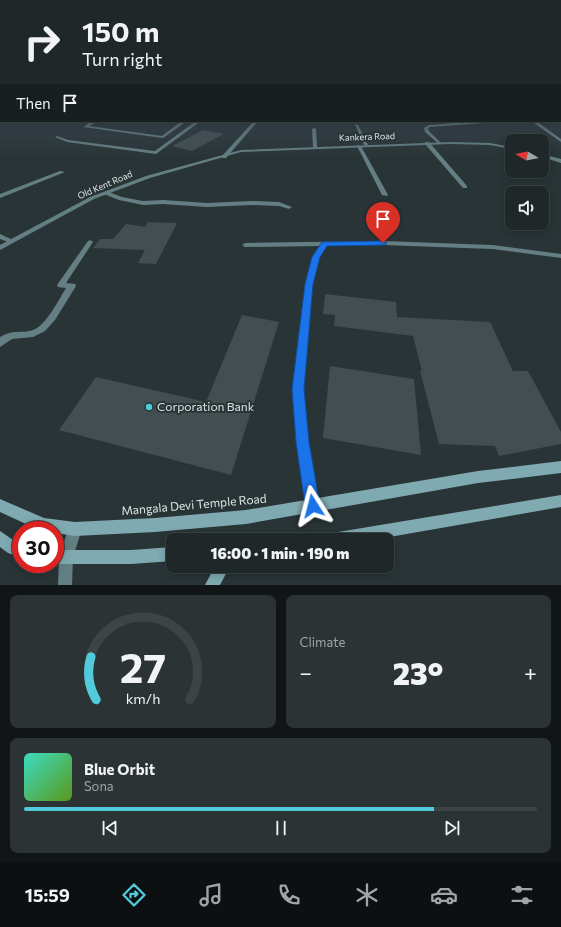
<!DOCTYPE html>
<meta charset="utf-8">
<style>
:root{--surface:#1f2728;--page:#2c3334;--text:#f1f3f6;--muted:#a1a5a8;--line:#3c4445;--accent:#53cadc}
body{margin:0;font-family:Commissioner,sans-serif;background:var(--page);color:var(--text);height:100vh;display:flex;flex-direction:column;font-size:15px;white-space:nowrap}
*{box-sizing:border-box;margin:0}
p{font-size:13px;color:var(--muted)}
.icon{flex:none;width:22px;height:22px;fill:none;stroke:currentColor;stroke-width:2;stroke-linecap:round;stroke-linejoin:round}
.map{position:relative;height:585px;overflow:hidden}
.details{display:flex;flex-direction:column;gap:10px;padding:10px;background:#111516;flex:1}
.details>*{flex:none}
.guide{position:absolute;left:0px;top:0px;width:561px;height:122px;box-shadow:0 2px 10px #0003,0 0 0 1px var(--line);background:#1f2728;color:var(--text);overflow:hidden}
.needle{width:26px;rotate:280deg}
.buttons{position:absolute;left:505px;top:134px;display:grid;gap:8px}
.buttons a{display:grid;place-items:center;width:44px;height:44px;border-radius:8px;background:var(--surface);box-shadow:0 2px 10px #0003,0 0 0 1px var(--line);font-size:20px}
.speed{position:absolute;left:12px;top:521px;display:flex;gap:8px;font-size:20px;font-weight:700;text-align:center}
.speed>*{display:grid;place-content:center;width:52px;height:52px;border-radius:50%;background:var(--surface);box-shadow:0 2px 10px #0003,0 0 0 1px var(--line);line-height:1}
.speed .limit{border:6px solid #d22;background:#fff;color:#111}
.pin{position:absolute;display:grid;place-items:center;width:34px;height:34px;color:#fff;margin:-41px -17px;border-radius:50% 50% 50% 0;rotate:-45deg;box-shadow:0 0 4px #0007}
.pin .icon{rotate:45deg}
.me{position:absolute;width:44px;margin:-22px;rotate:351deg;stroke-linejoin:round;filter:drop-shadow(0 0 3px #0008)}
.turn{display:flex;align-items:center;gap:14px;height:84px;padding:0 16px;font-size:18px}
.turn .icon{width:52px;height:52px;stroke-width:2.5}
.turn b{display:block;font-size:28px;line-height:34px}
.then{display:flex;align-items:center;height:38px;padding:0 16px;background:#0003;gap:8px;font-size:15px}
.big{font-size:30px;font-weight:800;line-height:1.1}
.details .tile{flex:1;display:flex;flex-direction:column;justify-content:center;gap:6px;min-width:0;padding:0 14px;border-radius:8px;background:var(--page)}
.details .dial{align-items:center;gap:0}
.dial svg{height:104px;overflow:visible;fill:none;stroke:var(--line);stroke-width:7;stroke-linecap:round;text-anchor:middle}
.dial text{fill:var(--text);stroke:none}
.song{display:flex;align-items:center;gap:12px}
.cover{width:48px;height:48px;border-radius:6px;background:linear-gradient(135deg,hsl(170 70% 55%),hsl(90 70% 35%))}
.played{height:4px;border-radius:2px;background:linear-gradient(90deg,var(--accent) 80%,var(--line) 80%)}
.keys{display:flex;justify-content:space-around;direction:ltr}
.heat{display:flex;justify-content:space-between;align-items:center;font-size:22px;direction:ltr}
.details .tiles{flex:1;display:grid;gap:10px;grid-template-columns:1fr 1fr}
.tile:last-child{grid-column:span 2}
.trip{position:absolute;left:166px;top:533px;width:228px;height:40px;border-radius:8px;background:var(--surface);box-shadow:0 2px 10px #0003,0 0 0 1px var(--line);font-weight:800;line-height:40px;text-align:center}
.dock{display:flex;height:64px;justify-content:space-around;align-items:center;background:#0c1010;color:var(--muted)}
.dock .icon{width:28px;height:28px}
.dock .selected{color:var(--accent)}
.dock b{font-size:18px;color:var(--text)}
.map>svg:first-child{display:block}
.building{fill:#424e50}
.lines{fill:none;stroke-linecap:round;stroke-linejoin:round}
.service{fill:#647f83;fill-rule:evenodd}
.minor{fill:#647f83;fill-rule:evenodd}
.tertiary{fill:#647f83;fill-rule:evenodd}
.secondary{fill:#7faab1;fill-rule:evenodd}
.route{fill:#1a73e8;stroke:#114b97}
.poi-dot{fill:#53cadc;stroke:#293436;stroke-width:1.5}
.labels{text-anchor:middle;stroke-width:4;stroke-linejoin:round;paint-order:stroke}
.far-street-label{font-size:9px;fill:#dde4e5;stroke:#293436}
.near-poi-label{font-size:12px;fill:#dde4e5;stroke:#293436;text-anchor:start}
.near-street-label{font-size:12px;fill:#dde4e5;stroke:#293436}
</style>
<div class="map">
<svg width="561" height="585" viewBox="0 0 561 585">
<rect width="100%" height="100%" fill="#293436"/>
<g class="building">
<path d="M 203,130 L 224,134 L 192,151 L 172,146 Z"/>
<path d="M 148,222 L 177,223 L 156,264 L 138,263 L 145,250 L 93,248 L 100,239 L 113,239 L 126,224 L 145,227 Z"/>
<path d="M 325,294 L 396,302 L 397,317 L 490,322 L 513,371 L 528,371 L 561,432 L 561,444 L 499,456 L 495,446 L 439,444 L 420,371 L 422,371 L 413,336 L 334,326 L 335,315 L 323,314 Z"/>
<path d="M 242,315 L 279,322 L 231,475 L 59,430 L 96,377 L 206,402 Z"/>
<path d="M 330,366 L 414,379 L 421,455 L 323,438 Z"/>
</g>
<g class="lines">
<rect class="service" x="0" y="81" width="1" height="2"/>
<g class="minor">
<rect x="0" y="83" width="1" height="2"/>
<rect x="0" y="112" width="1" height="2"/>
<path d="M 93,121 L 98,121 L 89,126 L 162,136 L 182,121 L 187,121 L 163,138 L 83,127 Z"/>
<path d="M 196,121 L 201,121 L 156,154 L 67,142 L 55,137 L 57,136 L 68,140 L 155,151 Z"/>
<path d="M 254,121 L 258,121 L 226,158 L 222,158 L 222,156 Z"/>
<path d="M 482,121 L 501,121 L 499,122 L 430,127 L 428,128 L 429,131 L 441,143 L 439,144 L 425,132 L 424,128 L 429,125 Z"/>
<path d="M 531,121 L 536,121 L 561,139 L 561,142 Z"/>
<path d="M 355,124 L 358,125 L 368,145 L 368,146 L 364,145 Z"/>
<path d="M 314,128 L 316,129 L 317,147 L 315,148 L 313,147 L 312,129 Z"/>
<path d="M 425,142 L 429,142 L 467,186 L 467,188 L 463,188 L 425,144 Z"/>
<path d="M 357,145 L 361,146 L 388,195 L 387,196 L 382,195 L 357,146 Z"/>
<path d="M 60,171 L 65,172 L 0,198 L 0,194 Z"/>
<path d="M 106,191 L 122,197 L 143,201 L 163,200 L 207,203 L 251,201 L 279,202 L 292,207 L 289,209 L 279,206 L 251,205 L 207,207 L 163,204 L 143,205 L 119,200 L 104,194 L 103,193 Z"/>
<path d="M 0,234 L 13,240 L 14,241 L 11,243 L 0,239 Z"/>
<path d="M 90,240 L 93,242 L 66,283 L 75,284 L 76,286 L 55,320 L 45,331 L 33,337 L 12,339 L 0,347 L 0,337 L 2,336 C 15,329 22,334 33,330 C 46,326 59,299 66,288 L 58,287 L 57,285 L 88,241 Z"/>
<path d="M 383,241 L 492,245 L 561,254 L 561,258 L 492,249 L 383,245 L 327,246 L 320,257 L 313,284 L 303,389 L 308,442 L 319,506 L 318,511 L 313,512 L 308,511 L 307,506 L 296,442 L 293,389 L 305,284 L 312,257 L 320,246 L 245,247 L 242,245 L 245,243 Z"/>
</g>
<g class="tertiary">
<path d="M 451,142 L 490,143 L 512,147 L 512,149 L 490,145 L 451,144 L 241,152 L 150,178 L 94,199 L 0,250 L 0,245 L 90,197 L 146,176 L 241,150 Z"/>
<path d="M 542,154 L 561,159 L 561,163 L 542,157 Z"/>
<path d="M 75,522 L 80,524 L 82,529 L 73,557 L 72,585 L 58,585 L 59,557 L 70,524 Z"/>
</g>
<g class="secondary">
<path d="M 561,461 L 561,473 L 478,483 L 246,524 L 155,532 L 75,536 L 55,533 L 55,530 L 39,530 L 0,512 L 0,499 L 44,518 L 75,522 L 155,518 L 246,510 L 478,471 Z"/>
<path d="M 561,495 L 561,507 L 372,540 L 325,540 L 327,535 L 332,533 Z"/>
<path d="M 0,531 L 16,542 L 21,543 L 21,557 L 8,553 L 0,547 Z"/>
<path d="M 173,547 L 173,561 L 131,564 L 55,564 L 55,550 L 131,550 Z"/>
<path d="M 215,566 L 230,566 L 220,585 L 205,585 Z"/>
</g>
</g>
<linearGradient id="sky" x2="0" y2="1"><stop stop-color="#171d1e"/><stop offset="0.48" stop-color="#43505d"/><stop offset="1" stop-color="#43505d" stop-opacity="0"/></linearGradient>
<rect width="561" height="158" fill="url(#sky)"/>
<path class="route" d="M 383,241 L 387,243 L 385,245 L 327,246 L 320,257 L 313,284 L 304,389 L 309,442 L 320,506 L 318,511 L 313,513 L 307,511 L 305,506 L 296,442 L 292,389 L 305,284 L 312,257 L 322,242 Z"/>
<circle class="poi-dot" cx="149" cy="407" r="4"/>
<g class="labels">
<g class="far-street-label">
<text transform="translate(367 137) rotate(-2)" y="3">Kankera Road</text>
<text transform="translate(105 185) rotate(-23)" y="3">Old Kent Road</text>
</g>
<g class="near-poi-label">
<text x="157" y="411">Corporation Bank</text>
</g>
<g class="near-street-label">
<text transform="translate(194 505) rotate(-5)" y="4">Mangala Devi Temple Road</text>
</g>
</g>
</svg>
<div class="buttons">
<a><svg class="needle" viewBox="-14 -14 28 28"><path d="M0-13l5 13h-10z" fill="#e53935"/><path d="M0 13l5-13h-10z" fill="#a1a5a8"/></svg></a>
<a><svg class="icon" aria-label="sound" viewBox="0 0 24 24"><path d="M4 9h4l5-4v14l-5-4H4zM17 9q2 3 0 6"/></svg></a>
</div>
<div class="speed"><div class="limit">30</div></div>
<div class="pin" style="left:383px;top:243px;background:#d93025"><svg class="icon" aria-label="arrive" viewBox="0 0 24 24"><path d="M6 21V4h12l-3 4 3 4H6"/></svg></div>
<svg class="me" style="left:313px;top:506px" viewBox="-20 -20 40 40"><path d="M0-17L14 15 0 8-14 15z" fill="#1a73e8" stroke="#fff" stroke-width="4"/></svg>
<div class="trip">16:00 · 1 min · 190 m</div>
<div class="guide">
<div class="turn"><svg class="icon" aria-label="right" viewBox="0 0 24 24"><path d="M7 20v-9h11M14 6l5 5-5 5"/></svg><div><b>150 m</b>Turn right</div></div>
<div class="then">Then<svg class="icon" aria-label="arrive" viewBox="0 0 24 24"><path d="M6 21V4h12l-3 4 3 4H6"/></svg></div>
</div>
</div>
<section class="details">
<div class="tiles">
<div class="tile dial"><svg viewBox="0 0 100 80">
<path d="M14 69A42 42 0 1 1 86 69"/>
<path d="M14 69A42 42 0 0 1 10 36" stroke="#53cadc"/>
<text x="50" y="56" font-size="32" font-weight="700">27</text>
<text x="50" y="72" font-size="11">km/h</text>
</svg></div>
<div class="tile"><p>Climate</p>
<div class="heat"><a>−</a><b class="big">23°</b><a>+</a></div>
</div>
<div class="tile">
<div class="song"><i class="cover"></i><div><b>Blue Orbit</b><p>Sona</p></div></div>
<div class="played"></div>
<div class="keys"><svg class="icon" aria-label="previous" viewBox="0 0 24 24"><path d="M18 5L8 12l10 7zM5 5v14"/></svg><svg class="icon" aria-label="pause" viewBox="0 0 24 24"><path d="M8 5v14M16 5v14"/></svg><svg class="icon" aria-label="next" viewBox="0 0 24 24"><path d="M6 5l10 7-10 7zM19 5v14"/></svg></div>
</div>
</div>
</section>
<nav class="dock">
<b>15:59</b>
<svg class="icon selected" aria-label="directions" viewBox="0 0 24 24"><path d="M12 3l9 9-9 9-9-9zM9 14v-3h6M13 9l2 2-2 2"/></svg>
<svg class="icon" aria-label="music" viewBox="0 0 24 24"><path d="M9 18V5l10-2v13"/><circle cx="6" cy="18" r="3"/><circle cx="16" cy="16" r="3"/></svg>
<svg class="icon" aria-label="phone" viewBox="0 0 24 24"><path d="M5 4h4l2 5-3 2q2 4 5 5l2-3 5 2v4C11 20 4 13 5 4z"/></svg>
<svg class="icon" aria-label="climate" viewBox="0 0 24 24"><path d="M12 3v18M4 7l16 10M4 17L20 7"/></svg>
<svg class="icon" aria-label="car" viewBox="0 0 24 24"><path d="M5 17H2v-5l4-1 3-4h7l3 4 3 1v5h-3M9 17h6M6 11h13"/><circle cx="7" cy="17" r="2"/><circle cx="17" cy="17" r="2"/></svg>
<svg class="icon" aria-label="filters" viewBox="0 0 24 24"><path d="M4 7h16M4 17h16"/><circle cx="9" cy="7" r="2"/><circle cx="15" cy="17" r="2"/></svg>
</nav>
